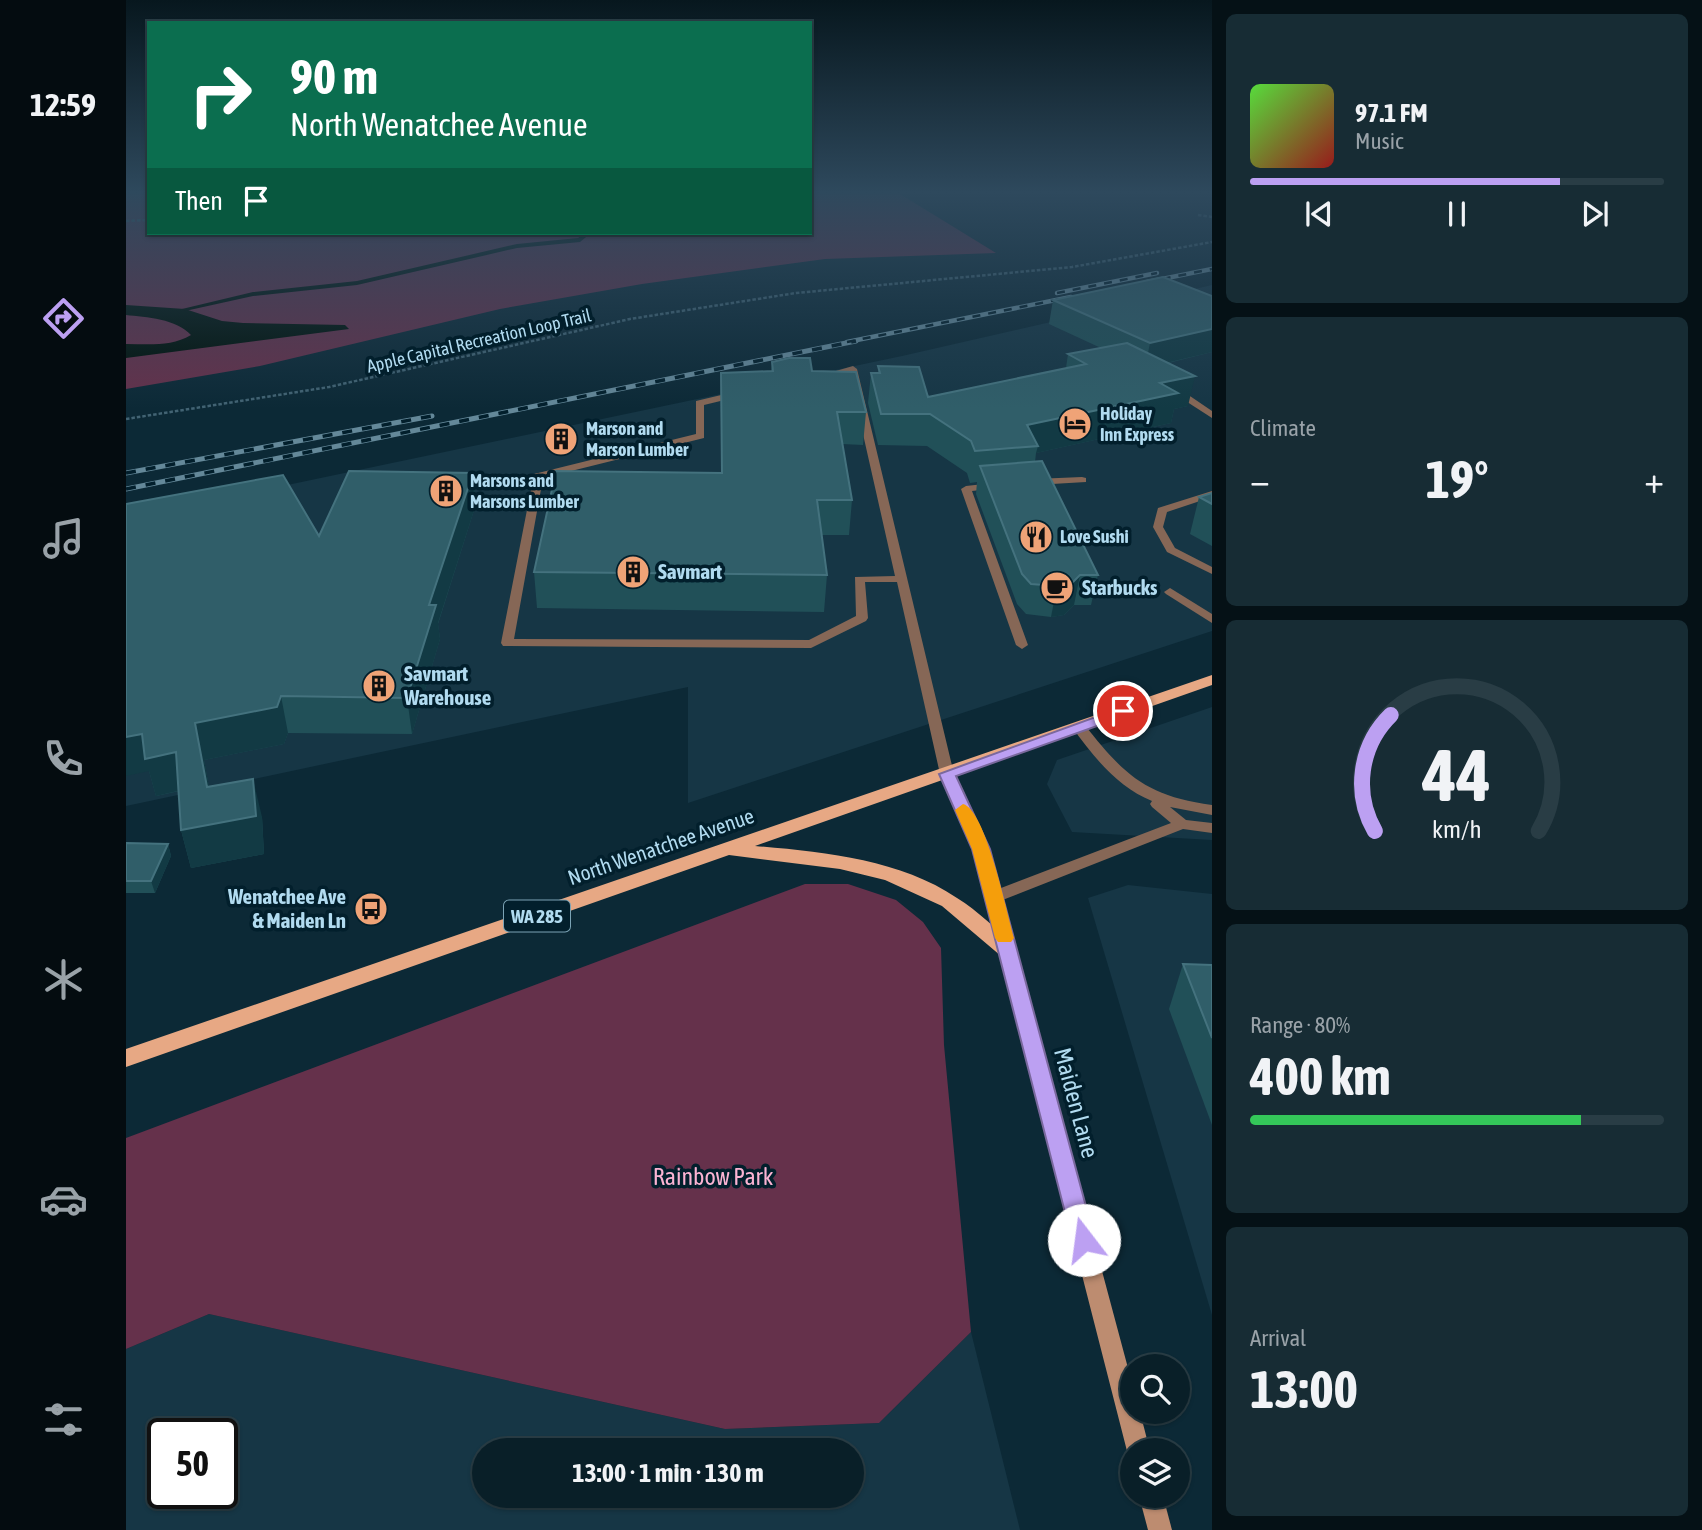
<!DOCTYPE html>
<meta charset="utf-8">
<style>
:root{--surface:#091f28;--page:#172c34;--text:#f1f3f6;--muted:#99a2a8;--line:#293d45;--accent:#bca0f2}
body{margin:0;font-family:"Asap Condensed",sans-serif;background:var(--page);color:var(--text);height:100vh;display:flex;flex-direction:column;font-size:26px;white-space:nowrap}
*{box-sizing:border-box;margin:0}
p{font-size:23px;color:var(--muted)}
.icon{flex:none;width:38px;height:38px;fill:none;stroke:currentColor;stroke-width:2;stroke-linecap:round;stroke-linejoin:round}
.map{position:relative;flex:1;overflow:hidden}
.details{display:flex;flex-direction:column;gap:14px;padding:14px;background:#051116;width:490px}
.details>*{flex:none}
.guide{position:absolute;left:21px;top:21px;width:665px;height:214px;border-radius:0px;box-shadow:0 2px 5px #0004,0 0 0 2px var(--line);background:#0b6e4f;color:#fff;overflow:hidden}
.controls{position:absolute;left:994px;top:1354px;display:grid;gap:14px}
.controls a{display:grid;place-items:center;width:70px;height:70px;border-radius:50%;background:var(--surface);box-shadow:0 2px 5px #0004,0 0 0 2px var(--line);font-size:35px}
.speed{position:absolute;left:21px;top:1418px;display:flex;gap:14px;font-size:35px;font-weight:700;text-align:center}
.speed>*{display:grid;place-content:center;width:91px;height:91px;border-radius:50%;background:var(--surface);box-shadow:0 2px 5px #0004,0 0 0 2px var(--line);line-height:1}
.speed .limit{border:4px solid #111;border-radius:10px;background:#fff;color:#111}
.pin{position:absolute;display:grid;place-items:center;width:60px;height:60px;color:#fff;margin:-30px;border:4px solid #fff;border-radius:50%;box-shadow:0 2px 7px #0007}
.me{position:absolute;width:77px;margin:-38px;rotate:345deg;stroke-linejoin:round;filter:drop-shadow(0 0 5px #0008)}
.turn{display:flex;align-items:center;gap:24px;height:147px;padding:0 28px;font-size:32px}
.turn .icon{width:91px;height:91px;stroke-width:2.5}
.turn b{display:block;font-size:49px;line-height:60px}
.then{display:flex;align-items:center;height:66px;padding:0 28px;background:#0003;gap:14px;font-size:26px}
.big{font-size:52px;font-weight:700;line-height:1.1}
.details .widget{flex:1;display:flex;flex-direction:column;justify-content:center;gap:10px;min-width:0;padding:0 24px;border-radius:10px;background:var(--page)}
.details .dial{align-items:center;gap:0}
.dial svg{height:182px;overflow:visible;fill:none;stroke:var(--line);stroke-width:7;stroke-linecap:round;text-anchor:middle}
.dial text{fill:var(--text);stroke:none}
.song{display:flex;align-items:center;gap:21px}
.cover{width:84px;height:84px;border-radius:10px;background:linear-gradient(135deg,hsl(110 70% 55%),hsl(0 70% 35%))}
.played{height:7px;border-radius:4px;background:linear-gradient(90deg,var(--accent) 75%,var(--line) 75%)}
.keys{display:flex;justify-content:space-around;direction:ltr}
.heat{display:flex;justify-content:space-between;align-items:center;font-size:38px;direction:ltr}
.charge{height:10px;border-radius:5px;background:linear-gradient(90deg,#34c759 80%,var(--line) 0)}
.trip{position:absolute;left:346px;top:1438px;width:392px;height:70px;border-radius:35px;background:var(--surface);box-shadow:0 2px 5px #0004,0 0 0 2px var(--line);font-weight:700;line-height:70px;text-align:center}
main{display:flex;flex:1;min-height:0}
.menu{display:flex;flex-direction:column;width:126px;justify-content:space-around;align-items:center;background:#040c10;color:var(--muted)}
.menu .icon{width:49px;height:49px}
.menu .active{color:var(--accent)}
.menu b{font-size:32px;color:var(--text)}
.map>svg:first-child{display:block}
.built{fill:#163645;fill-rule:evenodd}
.green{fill:#65314b}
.water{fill:#00110a}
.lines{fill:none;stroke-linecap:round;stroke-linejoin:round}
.stream{fill:#00110a;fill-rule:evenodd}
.path{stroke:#426373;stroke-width:2.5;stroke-dasharray:3.5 2;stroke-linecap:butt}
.service{fill:#866756;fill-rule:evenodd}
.secondary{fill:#bd8c70;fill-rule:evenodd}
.primary{fill:#e7a884;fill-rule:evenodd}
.rail-far1-casing{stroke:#648899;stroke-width:4.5}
.rail-casing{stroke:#648899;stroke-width:5}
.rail-far1{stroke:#021f2c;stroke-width:2.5;stroke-dasharray:8;stroke-linecap:butt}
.rail{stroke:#021f2c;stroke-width:3.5;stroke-dasharray:10;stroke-linecap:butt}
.wall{fill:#215058}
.shaded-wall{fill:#123a44}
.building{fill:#305e69;stroke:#44727e;stroke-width:2}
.route{fill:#bca0f2;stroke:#7a689d;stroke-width:2}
.slow{fill:#f59e0b}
.labels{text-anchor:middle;stroke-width:7;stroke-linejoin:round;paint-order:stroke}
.far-street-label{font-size:18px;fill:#b1dbf0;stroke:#021f2c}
.far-poi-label{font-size:18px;font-weight:bold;fill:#b1dbf0;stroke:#021f2c;text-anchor:start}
.shield{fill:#021f2c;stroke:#7ca3b5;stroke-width:2}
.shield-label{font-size:19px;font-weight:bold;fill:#b1dbf0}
.poi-label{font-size:21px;font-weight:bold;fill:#b1dbf0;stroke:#021f2c;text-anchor:start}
.street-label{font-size:21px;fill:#b1dbf0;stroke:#021f2c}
.near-street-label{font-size:24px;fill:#b1dbf0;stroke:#021f2c}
.near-park-label{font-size:24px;fill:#fbb3d3;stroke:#021f2c}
</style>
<main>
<nav class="menu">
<b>12:59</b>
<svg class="icon active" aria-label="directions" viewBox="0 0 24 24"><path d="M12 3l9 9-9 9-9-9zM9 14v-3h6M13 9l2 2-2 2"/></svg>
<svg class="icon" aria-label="music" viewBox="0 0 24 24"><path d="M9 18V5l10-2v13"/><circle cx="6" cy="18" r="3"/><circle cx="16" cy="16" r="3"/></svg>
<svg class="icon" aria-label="phone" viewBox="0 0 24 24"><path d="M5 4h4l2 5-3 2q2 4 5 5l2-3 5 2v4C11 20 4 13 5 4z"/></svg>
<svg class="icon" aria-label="climate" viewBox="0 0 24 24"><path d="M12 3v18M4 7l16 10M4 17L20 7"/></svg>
<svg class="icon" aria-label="car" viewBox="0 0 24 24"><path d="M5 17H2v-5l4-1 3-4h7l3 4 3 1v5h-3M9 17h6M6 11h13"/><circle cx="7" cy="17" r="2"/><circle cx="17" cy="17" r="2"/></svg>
<svg class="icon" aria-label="filters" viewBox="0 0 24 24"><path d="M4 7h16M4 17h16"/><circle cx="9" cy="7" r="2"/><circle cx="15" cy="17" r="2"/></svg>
</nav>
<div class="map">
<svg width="1086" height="1530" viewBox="0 0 1086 1530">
<rect width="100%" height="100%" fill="#0c2936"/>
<g class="built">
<path d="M 1086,285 L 1086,631 L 562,803 L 562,687 L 0,806 L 0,519 L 776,356 Z"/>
<path d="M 1086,707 L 1086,840 L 946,832 L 921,784 L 931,760 Z"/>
<path d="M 1002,885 L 1086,894 L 1086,1315 L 962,898 Z"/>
<path d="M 83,1314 L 599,1429 L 753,1423 L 845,1332 L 894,1530 L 0,1530 L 0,1349 ZM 37,1433 L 96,1433 L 96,1493 L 37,1493 ZM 359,1451 L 726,1451 L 726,1496 L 359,1496 Z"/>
</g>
<g class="green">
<path d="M 0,194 L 23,194 L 23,233 L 684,233 L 684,194 L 774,194 L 870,253 L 699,259 L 516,284 L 374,309 L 134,366 L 0,389 Z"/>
<path d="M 679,884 L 722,884 L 770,900 L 797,922 L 815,948 L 818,1045 L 845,1332 L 753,1423 L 599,1429 L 83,1314 L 0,1349 L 0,1138 Z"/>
</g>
<path class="water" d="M 0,305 L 59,309 L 96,321 L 117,323 L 219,325 L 223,329 L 0,358 L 0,344 C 22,344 45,347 65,335 C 51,319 20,317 0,315 Z"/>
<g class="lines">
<path class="stream" d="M 459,233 L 465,233 L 454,242 L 391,248 L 231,285 L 127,296 L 59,311 L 56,309 L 127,292 L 231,281 L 391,244 L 452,238 Z"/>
<g class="path">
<path d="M 1072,215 L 1086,217"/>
<path d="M 0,221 L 23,220"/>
<path d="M 0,419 L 203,387 L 504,319 L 670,293 L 946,267 L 1086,242"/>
</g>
<g class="service">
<path d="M 727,366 L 731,369 L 828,774 L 826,777 L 821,778 L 814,774 L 771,582 L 739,582 L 742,618 L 740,621 L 685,648 L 377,646 L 375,643 L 408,474 L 570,434 L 570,401 L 612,391 L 617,394 L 615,396 L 578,405 L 578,438 L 417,478 L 388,639 L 683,640 L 730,616 L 729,577 L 769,576 L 723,372 L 700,378 L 696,375 Z"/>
<path d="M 1055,394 L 1061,394 L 1086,411 L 1086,418 L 1055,398 Z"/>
<path d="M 956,477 L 960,478 L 960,482 L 909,485 L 904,482 L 909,479 Z"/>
<path d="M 867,483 L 871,484 L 871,488 L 846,491 L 902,645 L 896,649 L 890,645 L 835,489 L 840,486 Z"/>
<path d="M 1086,491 L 1086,497 L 1041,512 L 1037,527 L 1049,548 L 1086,567 L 1086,574 L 1041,552 L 1027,527 L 1032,508 Z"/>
<path d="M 1044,588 L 1086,614 L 1086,623 L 1040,594 L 1038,592 Z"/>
<path d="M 953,723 L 958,724 C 998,775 1020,796 1086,805 L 1086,815 L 1044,807 L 1060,820 L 1086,823 L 1086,833 L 1057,829 L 874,901 L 862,901 L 860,897 L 862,893 L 1045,823 L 1026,807 L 1024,804 L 1026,801 C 991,787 967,756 946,727 Z"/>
</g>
<g class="secondary">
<path d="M 821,770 L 828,774 L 863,849 L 1006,1383 L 1006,1412 L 1014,1412 L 1024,1451 L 1006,1451 L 1006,1460 L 1001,1451 L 847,849 L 814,774 Z"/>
<path d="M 1013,1496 L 1037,1496 L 1046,1530 L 1022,1530 Z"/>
</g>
<path class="primary" d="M 1086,675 L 1086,685 L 629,846 C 697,852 773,859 831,898 C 852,911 870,929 889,946 L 892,951 L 889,956 L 875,956 L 816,906 L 759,880 L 714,869 L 603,855 L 0,1067 L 0,1049 Z"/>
<defs>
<g id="rail-far1">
<path d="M 1021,282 L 1086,269"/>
<path d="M 931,293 L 1031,273"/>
<path d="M 721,342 L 945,297"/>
</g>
<g id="rail">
<path d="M 0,473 L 306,416"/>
<path d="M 0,489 L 730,341"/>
</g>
</defs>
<use href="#rail-far1" class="rail-far1-casing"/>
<use href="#rail" class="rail-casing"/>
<use href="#rail-far1" class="rail-far1"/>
<use href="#rail" class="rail"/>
</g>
<g class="wall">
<path d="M 1086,296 L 1086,352 L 1042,363 L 1062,406 L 1048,409 L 1045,423 L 910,453 L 909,462 L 972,575 L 965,605 L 948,605 L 938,615 L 925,617 L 900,614 L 891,604 L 850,494 L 851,482 L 844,483 L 841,473 L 801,446 L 752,445 L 742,403 L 745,373 L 752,373 L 752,366 L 802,397 L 940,368 L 942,354 L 975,348 L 923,324 L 927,300 Z"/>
<path d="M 646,362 L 686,371 L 740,412 L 737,445 L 716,444 L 726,500 L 723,535 L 696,535 L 701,575 L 698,612 L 411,608 L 408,572 L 595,473 L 595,373 L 645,371 Z"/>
<path d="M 347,473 L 350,504 L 312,624 L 314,639 L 286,734 L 162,733 L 158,744 L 78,760 L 83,787 L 136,817 L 138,854 L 65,868 L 55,830 L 53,791 L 30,796 L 23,771 Z"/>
<path d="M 1086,493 L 1086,546 L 1064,534 L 1073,497 Z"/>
<path d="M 0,843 L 42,844 L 45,856 L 29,893 L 0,893 Z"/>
<path d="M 1057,964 L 1086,965 L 1086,1125 L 1043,1009 Z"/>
</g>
<g class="shaded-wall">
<path d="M 1086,329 L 1086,352 L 1019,368 L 1024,343 Z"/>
<path d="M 1069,376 L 1062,406 L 1048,409 L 1045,423 L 910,453 L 912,446 L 901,425 L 1034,383 Z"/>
<path d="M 347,473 L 350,504 L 312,623 L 314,639 L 286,734 L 281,698 L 303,605 Z"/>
<path d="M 954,575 L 948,605 L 938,615 L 925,617 L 931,586 Z"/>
<path d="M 155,696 L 162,733 L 158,744 L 78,760 L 90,823 L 127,779 L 136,817 L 138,854 L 65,868 L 55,830 L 81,787 L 69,723 Z"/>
<path d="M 16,734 L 50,752 L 60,789 L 30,796 L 23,771 L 0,776 L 0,737 Z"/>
<path d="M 42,844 L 45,856 L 29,893 L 25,881 Z"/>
</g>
<g class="building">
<path d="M 1037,277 L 1086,296 L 1086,329 L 1024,343 L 927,300 Z"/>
<path d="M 1001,343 L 1069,376 L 1034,383 L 1052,393 L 901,425 L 912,446 L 849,451 L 845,441 L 804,414 L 755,414 L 745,373 L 754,373 L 752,366 L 793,367 L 802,397 L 960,364 L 942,354 Z"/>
<path d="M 663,358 L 684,358 L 686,371 L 730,372 L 740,412 L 711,412 L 726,500 L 691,500 L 701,575 L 408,572 L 430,471 L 596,473 L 595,373 L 647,371 L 646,362 Z"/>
<path d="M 916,461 L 972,575 L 954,575 L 944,585 L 931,586 L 905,584 L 896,574 L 854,466 Z"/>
<path d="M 223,471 L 347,473 L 303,605 L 310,605 L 281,698 L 155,696 L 151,707 L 69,723 L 81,787 L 127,779 L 130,816 L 55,830 L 50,752 L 19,759 L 16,734 L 0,737 L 0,504 L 157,475 L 193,536 Z"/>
<path d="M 1086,493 L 1086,504 L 1073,497 Z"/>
<path d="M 0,843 L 42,844 L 25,881 L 0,881 Z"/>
<path d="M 1057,964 L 1086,965 L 1086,1038 Z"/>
</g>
<linearGradient id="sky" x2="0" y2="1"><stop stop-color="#07171e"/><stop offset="0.47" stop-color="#2e495d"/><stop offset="1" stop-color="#2e495d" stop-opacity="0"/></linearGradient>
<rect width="1086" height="409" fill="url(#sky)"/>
<path class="route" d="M 997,707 L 1002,708 L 1002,715 L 830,776 L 864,849 L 969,1240 L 966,1247 L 958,1250 L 949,1247 L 946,1240 L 846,849 L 813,774 Z"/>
<path class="slow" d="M 837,804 C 860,810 881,914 888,938 L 885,942 L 872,942 L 869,938 L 846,849 L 829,810 Z"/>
<defs>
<symbol id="hotel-disc" viewBox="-11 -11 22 22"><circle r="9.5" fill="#efa377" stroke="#021f2c"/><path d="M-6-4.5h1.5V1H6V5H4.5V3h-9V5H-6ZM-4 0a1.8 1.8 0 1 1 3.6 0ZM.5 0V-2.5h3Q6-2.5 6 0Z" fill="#111"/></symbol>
<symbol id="building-disc" viewBox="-11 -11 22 22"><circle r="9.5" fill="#efa377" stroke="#021f2c"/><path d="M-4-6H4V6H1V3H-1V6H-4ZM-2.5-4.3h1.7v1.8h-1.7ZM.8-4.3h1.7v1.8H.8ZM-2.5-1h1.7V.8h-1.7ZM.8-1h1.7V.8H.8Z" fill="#111"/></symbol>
<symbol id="restaurant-disc" viewBox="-11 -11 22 22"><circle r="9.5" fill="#efa377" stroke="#021f2c"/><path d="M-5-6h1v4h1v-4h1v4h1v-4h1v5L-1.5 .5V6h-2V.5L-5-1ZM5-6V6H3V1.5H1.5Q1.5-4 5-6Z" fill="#111"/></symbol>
<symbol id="cafe-disc" viewBox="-11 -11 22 22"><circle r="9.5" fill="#efa377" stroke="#021f2c"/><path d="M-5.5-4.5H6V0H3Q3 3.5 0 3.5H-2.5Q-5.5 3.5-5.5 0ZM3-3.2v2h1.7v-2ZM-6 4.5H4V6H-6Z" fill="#111"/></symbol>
<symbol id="bus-disc" viewBox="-11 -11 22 22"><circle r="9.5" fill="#efa377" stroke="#021f2c"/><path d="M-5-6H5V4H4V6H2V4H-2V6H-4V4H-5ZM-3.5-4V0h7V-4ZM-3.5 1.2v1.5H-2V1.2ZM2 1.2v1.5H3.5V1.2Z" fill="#111"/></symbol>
</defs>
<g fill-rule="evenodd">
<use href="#hotel-disc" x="930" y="405" width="38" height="38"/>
<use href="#building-disc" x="416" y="420" width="38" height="38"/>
<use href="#building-disc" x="301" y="472" width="38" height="38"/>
<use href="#restaurant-disc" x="891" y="518" width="38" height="38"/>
<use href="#building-disc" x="488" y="553" width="38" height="38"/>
<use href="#cafe-disc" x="912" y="569" width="38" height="38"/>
<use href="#building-disc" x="234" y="667" width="38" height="38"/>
<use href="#bus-disc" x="226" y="890" width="38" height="38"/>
</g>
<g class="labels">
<g class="far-street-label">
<text transform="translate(353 341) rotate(-13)" y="6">Apple Capital Recreation Loop Trail</text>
</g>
<g class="far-poi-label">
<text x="974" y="420">Holiday<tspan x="974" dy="21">Inn Express</tspan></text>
<text x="460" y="435">Marson and<tspan x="460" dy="21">Marson Lumber</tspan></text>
<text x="344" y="487">Marsons and<tspan x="344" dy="21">Marsons Lumber</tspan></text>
<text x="934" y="543">Love Sushi</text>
</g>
<rect class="shield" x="378" y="900.5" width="66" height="31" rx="5"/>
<g class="shield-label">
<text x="411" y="923">WA 285</text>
</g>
<g class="poi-label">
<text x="532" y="579">Savmart</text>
<text x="956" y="595">Starbucks</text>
<text x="278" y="681">Savmart<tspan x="278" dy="24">Warehouse</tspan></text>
<text x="220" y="904" text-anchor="end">Wenatchee Ave<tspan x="220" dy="24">&amp; Maiden Ln</tspan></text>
</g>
<g class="street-label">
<text transform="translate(535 847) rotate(-19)" y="7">North Wenatchee Avenue</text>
</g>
<g class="near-street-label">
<text transform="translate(950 1103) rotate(75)" y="8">Maiden Lane</text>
</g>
<g class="near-park-label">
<text x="587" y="1185">Rainbow Park</text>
</g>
</g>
</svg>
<div class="controls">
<a><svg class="icon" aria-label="search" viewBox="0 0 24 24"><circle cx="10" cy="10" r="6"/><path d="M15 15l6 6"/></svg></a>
<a><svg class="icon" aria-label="layers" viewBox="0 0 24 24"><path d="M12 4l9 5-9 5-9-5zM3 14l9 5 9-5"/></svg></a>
</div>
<div class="speed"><div class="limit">50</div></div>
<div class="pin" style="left:997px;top:711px;background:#d93025"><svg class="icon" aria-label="arrive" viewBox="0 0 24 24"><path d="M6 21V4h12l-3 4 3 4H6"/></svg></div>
<svg class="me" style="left:958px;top:1240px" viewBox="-20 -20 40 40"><circle r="19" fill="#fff"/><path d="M0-13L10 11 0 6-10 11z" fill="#bca0f2"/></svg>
<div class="trip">13:00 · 1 min · 130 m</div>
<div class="guide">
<div class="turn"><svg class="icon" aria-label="right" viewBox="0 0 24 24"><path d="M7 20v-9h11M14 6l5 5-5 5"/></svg><div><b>90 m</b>North Wenatchee Avenue</div></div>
<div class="then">Then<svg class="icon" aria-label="arrive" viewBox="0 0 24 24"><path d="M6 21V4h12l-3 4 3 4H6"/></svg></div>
</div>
</div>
<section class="details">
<div class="widget">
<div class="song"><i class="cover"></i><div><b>97.1 FM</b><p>Music</p></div></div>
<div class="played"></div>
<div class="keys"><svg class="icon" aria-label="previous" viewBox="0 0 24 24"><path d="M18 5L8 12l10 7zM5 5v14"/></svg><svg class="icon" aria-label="pause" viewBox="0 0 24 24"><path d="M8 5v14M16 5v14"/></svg><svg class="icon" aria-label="next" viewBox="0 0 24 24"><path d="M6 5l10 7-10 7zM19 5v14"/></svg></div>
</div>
<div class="widget"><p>Climate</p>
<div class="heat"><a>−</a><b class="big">19°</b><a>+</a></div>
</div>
<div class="widget dial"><svg viewBox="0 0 100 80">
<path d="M14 69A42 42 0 1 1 86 69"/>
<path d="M14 69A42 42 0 0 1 21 18" stroke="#bca0f2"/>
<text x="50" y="56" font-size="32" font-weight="700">44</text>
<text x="50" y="72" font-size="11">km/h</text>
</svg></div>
<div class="widget"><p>Range · 80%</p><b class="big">400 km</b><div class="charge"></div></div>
<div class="widget"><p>Arrival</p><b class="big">13:00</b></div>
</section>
</main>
